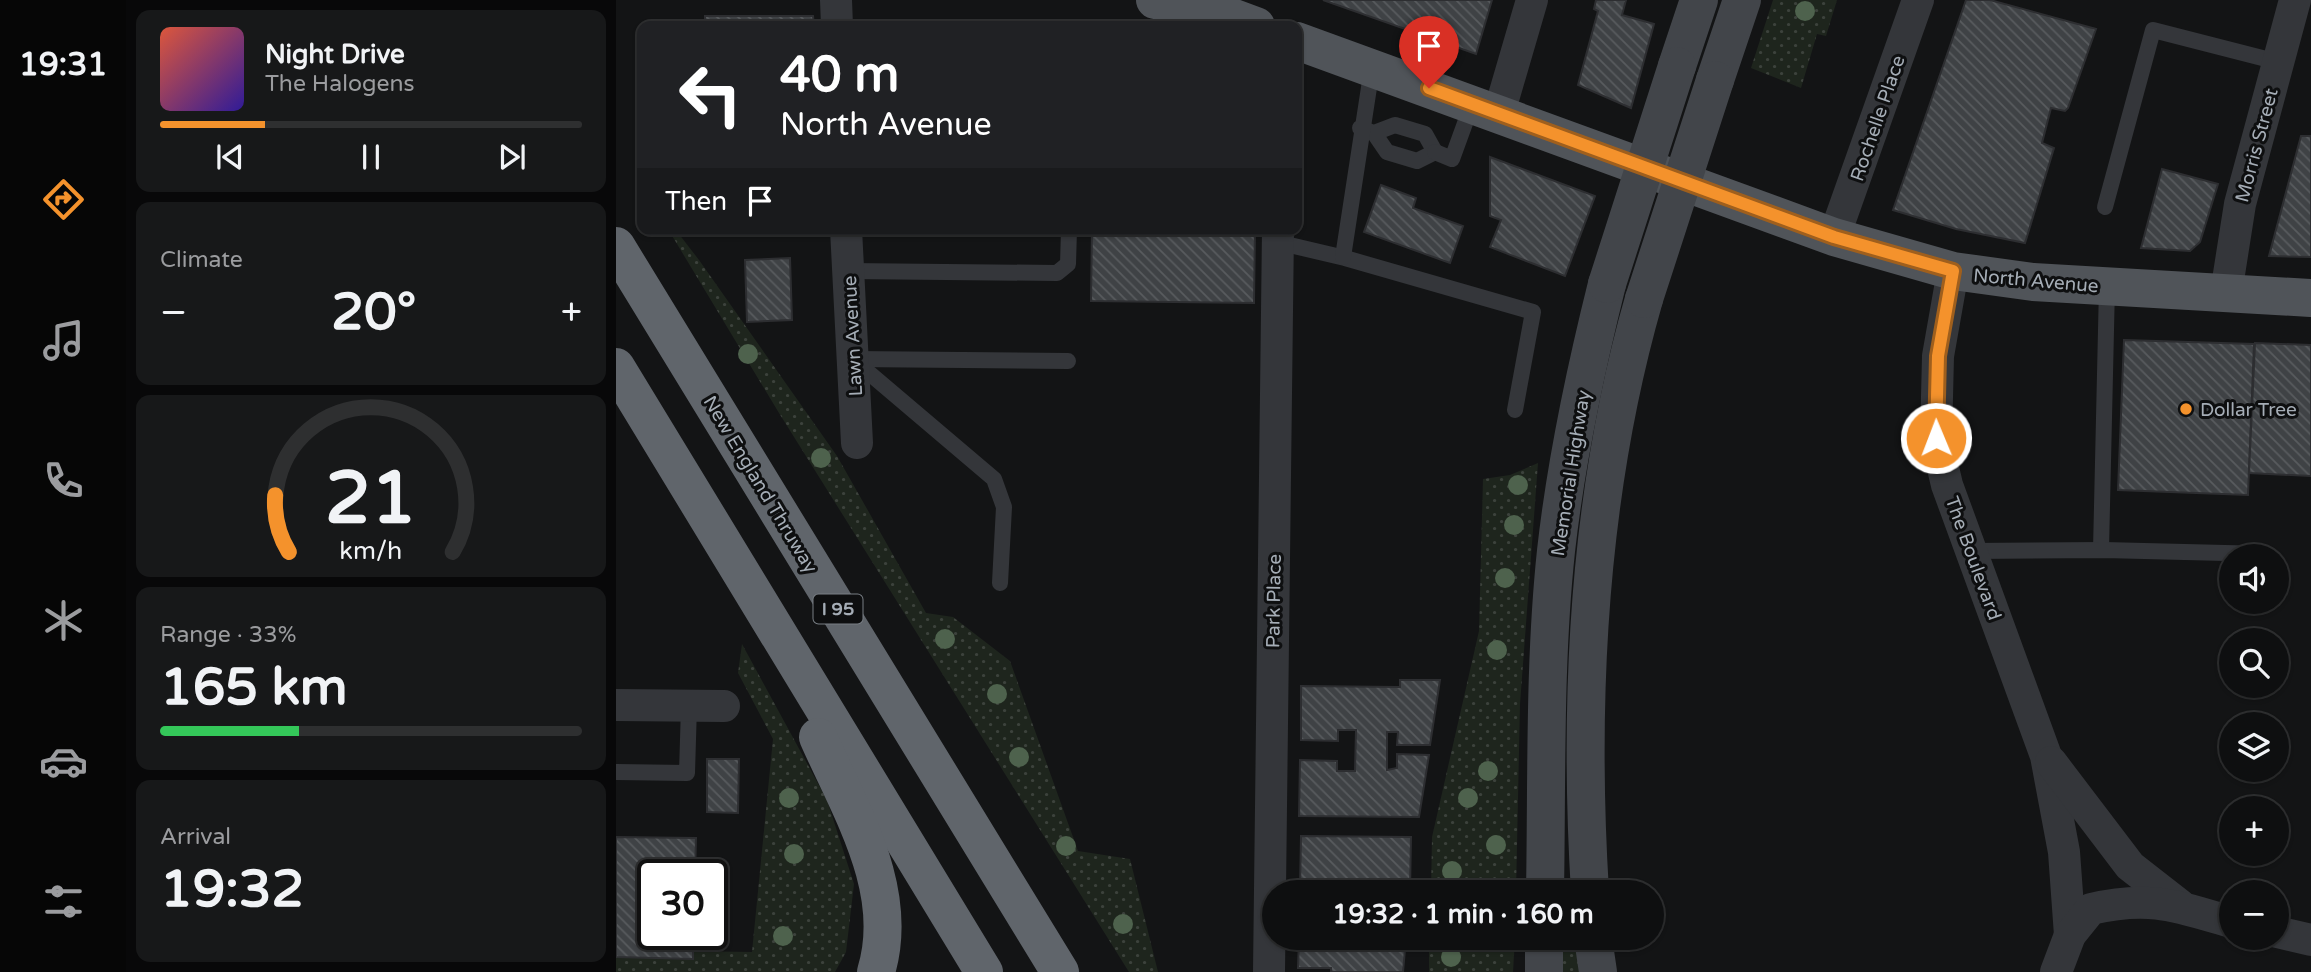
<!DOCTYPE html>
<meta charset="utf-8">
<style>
:root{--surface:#0e0f10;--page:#171819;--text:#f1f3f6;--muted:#9b9c9f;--line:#2e2f30;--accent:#f4922c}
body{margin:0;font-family:"Varela Round",sans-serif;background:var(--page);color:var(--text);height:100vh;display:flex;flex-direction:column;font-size:26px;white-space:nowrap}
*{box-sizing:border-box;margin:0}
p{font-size:23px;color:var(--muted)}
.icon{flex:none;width:38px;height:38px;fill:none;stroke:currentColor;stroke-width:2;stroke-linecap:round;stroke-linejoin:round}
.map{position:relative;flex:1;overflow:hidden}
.details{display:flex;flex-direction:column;gap:10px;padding:10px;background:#080809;width:490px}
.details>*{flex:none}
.top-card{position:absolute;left:21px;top:21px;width:665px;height:214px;border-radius:14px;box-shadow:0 2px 5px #0004,0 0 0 2px var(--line);background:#202124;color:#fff;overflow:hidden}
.controls{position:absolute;left:1603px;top:544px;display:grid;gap:14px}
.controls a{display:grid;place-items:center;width:70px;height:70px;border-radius:50%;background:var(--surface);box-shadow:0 2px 5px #0004,0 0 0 2px var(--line);font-size:35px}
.speed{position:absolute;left:21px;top:859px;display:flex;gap:14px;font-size:35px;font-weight:700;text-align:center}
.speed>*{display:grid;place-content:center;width:91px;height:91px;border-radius:50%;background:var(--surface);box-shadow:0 2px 5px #0004,0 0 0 2px var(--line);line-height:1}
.speed .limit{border:4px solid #111;border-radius:10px;background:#fff;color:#111}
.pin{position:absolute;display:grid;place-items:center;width:60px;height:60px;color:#fff;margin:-72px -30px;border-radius:50% 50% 50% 0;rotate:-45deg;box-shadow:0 0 7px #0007}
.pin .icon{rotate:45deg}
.me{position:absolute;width:77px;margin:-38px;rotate:359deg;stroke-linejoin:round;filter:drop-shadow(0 0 5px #0008)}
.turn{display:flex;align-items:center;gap:24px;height:147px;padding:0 28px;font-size:32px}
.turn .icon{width:91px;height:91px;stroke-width:2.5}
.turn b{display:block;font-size:49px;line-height:60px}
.then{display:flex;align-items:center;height:66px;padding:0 28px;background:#0003;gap:14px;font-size:26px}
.big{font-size:52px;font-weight:700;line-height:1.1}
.details .card{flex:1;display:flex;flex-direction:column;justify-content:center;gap:10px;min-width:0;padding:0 24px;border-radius:14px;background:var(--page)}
.details .dial{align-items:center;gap:0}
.dial svg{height:182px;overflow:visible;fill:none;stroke:var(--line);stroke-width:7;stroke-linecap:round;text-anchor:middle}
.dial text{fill:var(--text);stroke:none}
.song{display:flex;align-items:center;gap:21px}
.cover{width:84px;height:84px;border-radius:10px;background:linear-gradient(135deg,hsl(10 70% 55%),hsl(250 70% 35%))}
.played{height:7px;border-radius:4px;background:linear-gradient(90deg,var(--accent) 25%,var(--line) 25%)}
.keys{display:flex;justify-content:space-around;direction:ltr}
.heat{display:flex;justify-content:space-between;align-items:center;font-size:38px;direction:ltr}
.charge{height:10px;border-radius:5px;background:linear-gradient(90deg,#34c759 33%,var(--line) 0)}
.trip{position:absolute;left:646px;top:880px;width:402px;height:70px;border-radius:35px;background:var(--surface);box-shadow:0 2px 5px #0004,0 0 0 2px var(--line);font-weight:700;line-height:70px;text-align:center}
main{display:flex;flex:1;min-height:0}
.menu{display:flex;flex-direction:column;width:126px;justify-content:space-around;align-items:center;background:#060606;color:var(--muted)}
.menu .icon{width:49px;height:49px}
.menu .on{color:var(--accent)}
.menu b{font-size:32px;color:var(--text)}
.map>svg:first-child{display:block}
.green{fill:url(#green-dots)}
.building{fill:url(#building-back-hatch);stroke:#2d2e31;stroke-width:2}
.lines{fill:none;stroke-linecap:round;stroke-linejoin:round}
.lane{stroke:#34363a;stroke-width:16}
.street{stroke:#34363a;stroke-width:32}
.secondary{stroke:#42454a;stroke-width:38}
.primary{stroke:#505459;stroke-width:38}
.highway{stroke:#60656b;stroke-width:38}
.secondary-bridge{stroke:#42454a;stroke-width:38}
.tree{fill:#4e624d}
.route-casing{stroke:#9f5f1d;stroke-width:18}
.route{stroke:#f4922c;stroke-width:12}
.poi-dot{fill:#f4922c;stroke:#0e0f10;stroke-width:2.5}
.labels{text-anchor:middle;stroke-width:6;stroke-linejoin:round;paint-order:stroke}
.shield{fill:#0e0f10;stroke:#787e84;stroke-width:2}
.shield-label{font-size:18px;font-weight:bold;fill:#a5adb6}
.street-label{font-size:19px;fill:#a5adb6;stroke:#0e0f10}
.poi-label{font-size:19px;fill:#a5adb6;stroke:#0e0f10;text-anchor:start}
</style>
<main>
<nav class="menu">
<b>19:31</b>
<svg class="icon on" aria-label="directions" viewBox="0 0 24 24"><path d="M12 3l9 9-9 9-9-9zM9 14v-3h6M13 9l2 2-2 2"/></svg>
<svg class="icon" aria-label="music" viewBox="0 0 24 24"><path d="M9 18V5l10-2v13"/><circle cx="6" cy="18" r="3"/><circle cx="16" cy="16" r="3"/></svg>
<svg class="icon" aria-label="phone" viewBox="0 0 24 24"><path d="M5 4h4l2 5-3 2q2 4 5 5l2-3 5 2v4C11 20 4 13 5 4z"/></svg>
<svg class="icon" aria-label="climate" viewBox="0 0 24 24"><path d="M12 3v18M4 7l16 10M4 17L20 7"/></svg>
<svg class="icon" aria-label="car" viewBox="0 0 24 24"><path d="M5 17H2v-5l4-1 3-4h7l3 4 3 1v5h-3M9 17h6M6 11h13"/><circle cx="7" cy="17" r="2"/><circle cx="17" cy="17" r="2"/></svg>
<svg class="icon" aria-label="filters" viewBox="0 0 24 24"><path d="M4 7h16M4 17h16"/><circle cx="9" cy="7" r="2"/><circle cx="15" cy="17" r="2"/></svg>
</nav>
<section class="details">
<div class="card">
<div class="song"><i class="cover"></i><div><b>Night Drive</b><p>The Halogens</p></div></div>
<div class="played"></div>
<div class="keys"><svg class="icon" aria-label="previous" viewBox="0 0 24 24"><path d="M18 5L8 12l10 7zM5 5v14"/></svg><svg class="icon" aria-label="pause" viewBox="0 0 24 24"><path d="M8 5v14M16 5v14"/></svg><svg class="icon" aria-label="next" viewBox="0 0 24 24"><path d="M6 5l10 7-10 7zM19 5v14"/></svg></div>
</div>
<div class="card"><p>Climate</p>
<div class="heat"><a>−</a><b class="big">20°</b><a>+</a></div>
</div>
<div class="card dial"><svg viewBox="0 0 100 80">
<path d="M14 69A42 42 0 1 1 86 69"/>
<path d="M14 69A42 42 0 0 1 8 44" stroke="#f4922c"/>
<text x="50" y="56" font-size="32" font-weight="700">21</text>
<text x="50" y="72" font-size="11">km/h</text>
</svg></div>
<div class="card"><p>Range · 33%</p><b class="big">165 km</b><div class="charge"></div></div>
<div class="card"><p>Arrival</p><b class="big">19:32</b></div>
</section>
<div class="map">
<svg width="1695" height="972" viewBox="0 0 1695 972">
<defs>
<pattern id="green-dots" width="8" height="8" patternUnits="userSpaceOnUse" patternTransform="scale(1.75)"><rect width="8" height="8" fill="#1e251d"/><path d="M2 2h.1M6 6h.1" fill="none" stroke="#3c423c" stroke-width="1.8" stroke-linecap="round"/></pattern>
<pattern id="building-back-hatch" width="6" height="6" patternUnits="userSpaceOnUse" patternTransform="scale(1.75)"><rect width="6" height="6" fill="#3f4245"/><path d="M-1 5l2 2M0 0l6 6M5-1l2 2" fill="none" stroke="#585b5e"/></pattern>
</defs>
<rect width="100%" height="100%" fill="#131415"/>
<g class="green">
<path d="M 1157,0 L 1221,0 L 1210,36 L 1201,34 L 1185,88 L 1135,68 Z"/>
<path d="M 52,229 L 59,229 L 83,260 L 221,456 L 310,613 L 337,617 L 394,661 L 462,851 L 514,859 L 542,972 L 513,972 L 163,413 Z"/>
<path d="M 922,463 L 904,704 L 900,892 L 815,892 L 816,837 L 863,631 L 867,479 L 894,475 Z"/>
<path d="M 126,644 L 211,800 L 238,884 L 230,952 L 219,972 L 0,972 L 0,950 L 136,952 L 157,739 L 122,673 Z"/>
<path d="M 813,938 L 899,938 L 897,972 L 813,972 Z"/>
<path d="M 947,938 L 962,938 L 965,972 L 945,972 Z"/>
</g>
<g class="building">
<path d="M 707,0 L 876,0 L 860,54 Z"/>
<path d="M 980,0 L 1010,0 L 1006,15 L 1038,24 L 1015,108 L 962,85 L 982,11 L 978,9 Z"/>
<path d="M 1350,0 L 1374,0 L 1480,29 L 1452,108 L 1449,111 L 1435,108 L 1426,143 L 1438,148 L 1409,243 L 1340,229 L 1277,210 Z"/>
<path d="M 89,16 L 197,16 L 198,26 L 89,26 Z"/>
<path d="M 268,20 L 370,25 L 370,26 L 268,26 Z"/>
<path d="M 1685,136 L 1695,136 L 1695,257 L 1653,256 Z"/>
<path d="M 874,157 L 979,196 L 949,276 L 874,247 L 885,220 L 874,216 Z"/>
<path d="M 1546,169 L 1602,184 L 1584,242 L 1574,251 L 1525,248 Z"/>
<path d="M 765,185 L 800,198 L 797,208 L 847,226 L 834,263 L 748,232 Z"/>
<path d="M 476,229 L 639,229 L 638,303 L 475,301 Z"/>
<path d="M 174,258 L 176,320 L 131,322 L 129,260 Z"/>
<path d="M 1508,340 L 1638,344 L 1632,495 L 1502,490 Z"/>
<path d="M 1639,343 L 1695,345 L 1695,476 L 1633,473 Z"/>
<path d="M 784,680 L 824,680 L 814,745 L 781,745 L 782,732 L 771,732 L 771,770 L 781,768 L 781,754 L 813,755 L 803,817 L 683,816 L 684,760 L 721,761 L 721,771 L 739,771 L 740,730 L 722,730 L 722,741 L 685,740 L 685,686 L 784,687 Z"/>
<path d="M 91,759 L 123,759 L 122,813 L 91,812 Z"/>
<path d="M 685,836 L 795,837 L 794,892 L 721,892 L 721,889 L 684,888 Z"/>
<path d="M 0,837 L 80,838 L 79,875 L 37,875 L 37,934 L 77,934 L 77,959 L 0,957 Z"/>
<path d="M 683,938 L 790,938 L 787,972 L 715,972 L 715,968 L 682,968 Z"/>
</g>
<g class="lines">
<g class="lane">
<path d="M 744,128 L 758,133 L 771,152 L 801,161 L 819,152 L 809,134 L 779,125 L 758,133"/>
<path d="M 819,152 L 836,159 L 856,104"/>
<path d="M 1489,207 L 1537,30 L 1662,62"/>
<path d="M 661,242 L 729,258 L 917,312 L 899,410"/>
<path d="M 727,257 L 756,68"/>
<path d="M 232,271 L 441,273 L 452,264 L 453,229"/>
<path d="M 237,359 L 452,361"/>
<path d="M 239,361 L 378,479 L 388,507 L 384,583"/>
<path d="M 1485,550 L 1491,286"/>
<path d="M 1355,551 L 1488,550 L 1650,554"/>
<path d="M 0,772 L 71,773 L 73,706"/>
</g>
<g class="street">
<path d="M 220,0 L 221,26"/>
<path d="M 883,113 L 916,0"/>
<path d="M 230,229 L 241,443"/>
<path d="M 1218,237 L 1302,0"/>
<path d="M 1337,271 L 1322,356 L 1320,438 L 1331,485 L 1430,756 L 1448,852 L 1454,935"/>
<path d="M 1610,293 L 1624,204 L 1679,0"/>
<path d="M 0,705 L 108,706"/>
<path d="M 1435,762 L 1514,866 L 1564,905"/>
<path d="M 1661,932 L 1695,940"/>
<path d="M 653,972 L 662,229"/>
<path d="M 1440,972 L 1454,935 L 1475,909 C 1534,895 1560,906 1615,922"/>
</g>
<g class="secondary">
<path d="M 1061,66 L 1083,0"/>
<path d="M 1099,80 L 1126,0"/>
<path d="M 929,892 C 931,779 928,664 940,551 C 950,461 969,372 991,284"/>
<path d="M 974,892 C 962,695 973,490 1028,299"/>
<path d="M 977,938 L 982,972"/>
<path d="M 928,972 L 928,938"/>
</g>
<g class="primary">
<path d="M 539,0 L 610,15 L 640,26"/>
<path d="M 681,41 L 1218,237 L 1337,271 L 1417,282 L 1695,298"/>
</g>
<g class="highway">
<path d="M 0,246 L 444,972"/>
<path d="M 0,367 L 368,972"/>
<path d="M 202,737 C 234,810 285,890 260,972"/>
</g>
<g class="secondary-bridge">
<path d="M 991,284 L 1061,66"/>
<path d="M 1028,299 L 1099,80"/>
</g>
</g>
<g class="tree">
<circle cx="1189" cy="11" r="10"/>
<circle cx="132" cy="354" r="10"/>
<circle cx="205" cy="458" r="10"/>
<circle cx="902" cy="485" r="10"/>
<circle cx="898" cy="525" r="10"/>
<circle cx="889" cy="578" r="10"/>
<circle cx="329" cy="639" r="10"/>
<circle cx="881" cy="650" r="10"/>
<circle cx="381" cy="694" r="10"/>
<circle cx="403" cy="757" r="10"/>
<circle cx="872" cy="771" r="10"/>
<circle cx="173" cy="798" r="10"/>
<circle cx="852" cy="798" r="10"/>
<circle cx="880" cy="845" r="10"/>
<circle cx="450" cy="846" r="10"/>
<circle cx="178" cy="854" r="10"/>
<circle cx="836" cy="871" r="10"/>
<circle cx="507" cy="924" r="10"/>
<circle cx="167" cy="936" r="10"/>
<circle cx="835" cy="957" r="10"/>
</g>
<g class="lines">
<defs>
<path id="route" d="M 813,88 L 1218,237 L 1337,271 L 1322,356 L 1320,438"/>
</defs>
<use href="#route" class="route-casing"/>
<use href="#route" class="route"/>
</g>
<circle class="poi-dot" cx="1570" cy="409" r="7"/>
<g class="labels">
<rect class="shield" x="197.5" y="594.5" width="49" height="29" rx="5"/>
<g class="shield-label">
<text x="222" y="615">I 95</text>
</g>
<g class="street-label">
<text transform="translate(1261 118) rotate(-71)" y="7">Rochelle Place</text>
<text transform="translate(1640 145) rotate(-75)" y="7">Morris Street</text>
<text transform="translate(1420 280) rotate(5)" y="7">North Avenue</text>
<text transform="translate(236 336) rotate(-93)" y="7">Lawn Avenue</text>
<text transform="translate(954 473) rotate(-81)" y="7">Memorial Highway</text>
<text transform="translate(145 484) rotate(59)" y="7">New England Thruway</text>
<text transform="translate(1358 558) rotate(70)" y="7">The Boulevard</text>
<text transform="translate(657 601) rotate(-89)" y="7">Park Place</text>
</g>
<g class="poi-label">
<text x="1584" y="416">Dollar Tree</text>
</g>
</g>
</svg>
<div class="controls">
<a><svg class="icon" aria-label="sound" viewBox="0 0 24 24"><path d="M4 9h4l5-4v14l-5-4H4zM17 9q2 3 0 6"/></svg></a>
<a><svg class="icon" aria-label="search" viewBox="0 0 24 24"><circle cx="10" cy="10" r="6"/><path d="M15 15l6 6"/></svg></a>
<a><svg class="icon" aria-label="layers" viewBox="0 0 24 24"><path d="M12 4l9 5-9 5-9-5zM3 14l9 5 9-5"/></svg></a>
<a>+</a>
<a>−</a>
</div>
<div class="speed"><div class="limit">30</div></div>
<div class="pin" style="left:813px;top:88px;background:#d93025"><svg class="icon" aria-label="arrive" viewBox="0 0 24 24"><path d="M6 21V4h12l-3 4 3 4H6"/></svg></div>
<svg class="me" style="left:1320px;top:438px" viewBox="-20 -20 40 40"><circle r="17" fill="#f4922c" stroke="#fff" stroke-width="3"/><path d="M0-11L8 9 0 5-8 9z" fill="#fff"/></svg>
<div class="trip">19:32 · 1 min · 160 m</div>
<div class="top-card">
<div class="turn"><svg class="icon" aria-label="left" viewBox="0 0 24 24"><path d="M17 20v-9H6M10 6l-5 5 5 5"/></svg><div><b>40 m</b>North Avenue</div></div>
<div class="then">Then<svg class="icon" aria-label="arrive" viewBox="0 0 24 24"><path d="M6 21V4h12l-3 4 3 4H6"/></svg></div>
</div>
</div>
</main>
